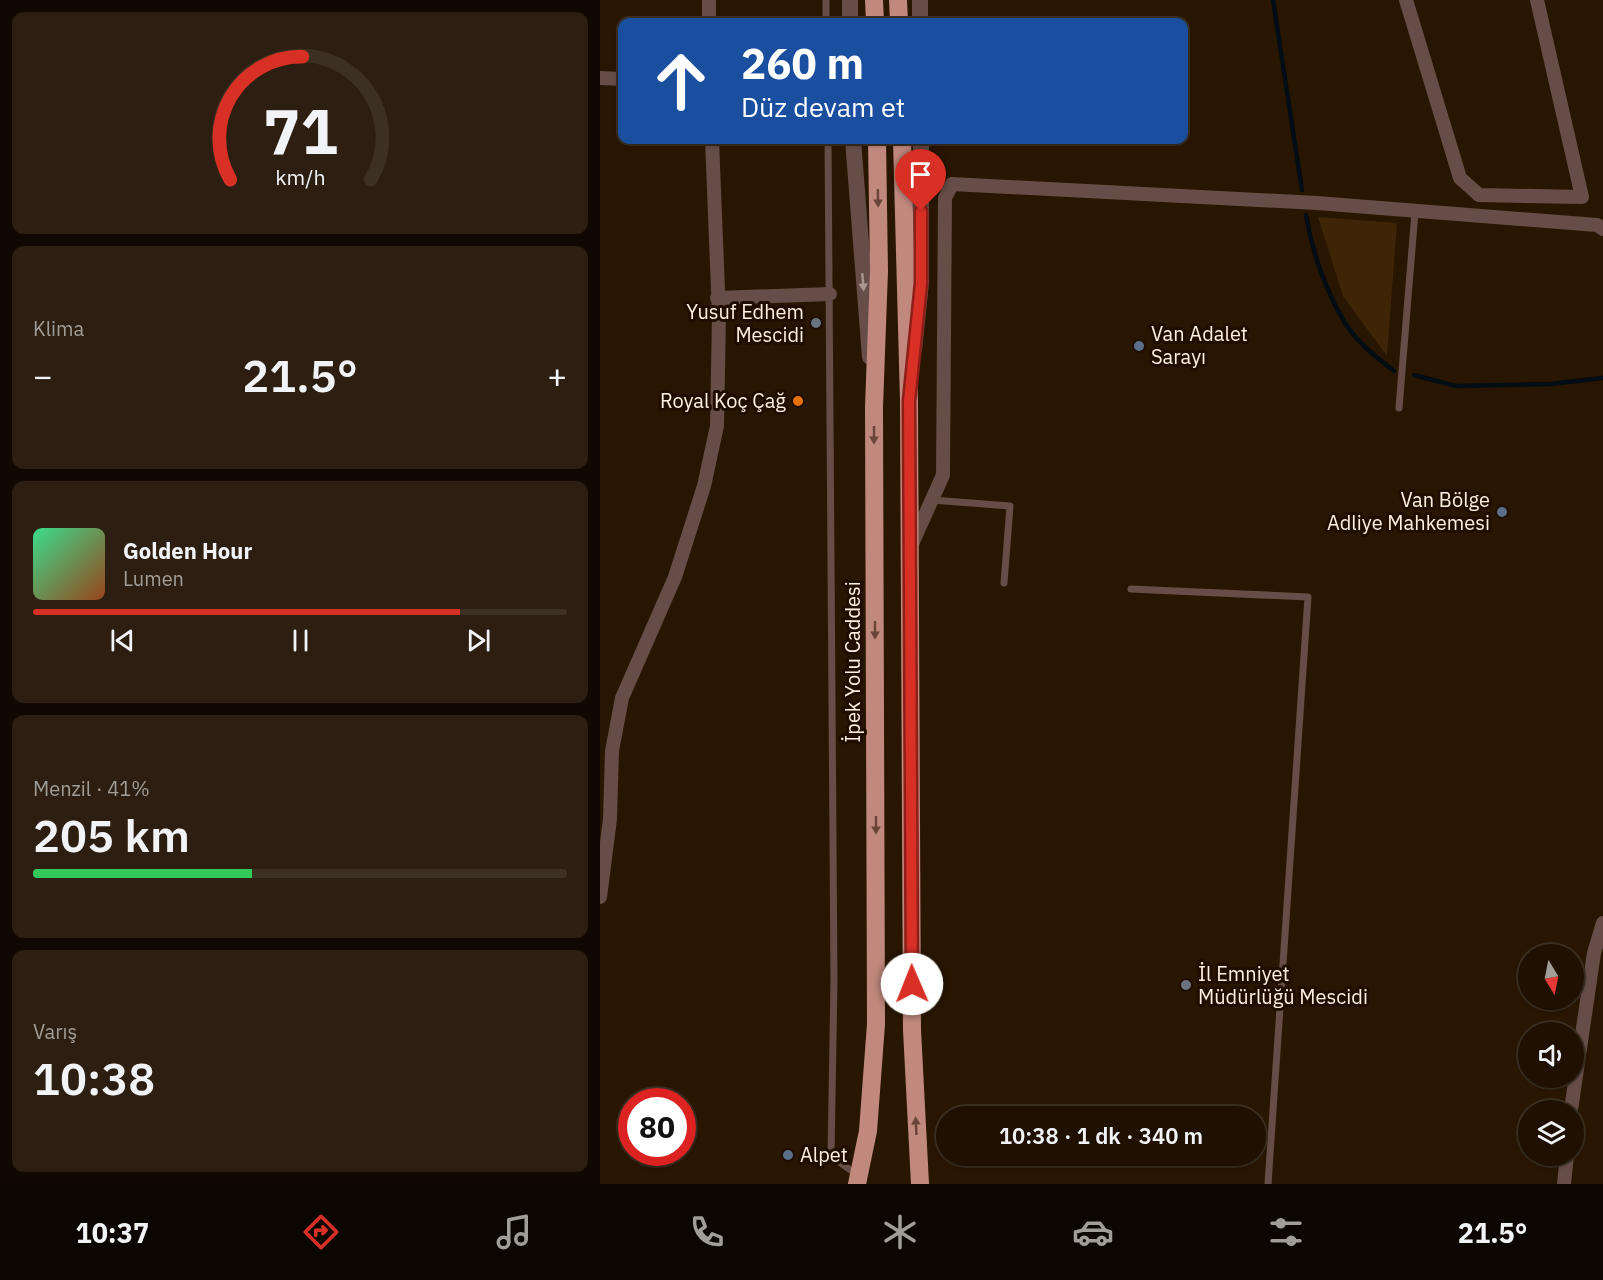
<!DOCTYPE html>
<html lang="tr">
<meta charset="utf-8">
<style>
:root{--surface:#1f1001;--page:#2c1e10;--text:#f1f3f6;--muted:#a19d99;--line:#3c3023;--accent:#d93025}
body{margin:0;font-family:"IBM Plex Sans",sans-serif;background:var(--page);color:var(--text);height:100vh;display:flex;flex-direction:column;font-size:22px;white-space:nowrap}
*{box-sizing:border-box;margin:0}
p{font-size:20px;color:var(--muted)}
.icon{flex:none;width:33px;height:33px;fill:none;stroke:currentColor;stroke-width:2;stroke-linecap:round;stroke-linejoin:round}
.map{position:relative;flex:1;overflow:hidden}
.sheet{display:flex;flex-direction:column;gap:12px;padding:12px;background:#110901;width:600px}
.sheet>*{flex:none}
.banner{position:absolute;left:18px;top:18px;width:570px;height:126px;border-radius:12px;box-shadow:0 2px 4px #0004,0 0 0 2px var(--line);background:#1a4fa0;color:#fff;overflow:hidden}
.needle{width:39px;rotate:170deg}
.fabs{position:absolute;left:918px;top:944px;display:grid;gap:12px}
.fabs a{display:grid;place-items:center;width:66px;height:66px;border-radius:50%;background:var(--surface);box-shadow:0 2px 4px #0004,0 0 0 2px var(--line);font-size:30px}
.speed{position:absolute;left:18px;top:1088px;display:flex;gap:12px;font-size:30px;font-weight:700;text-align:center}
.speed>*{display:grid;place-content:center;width:78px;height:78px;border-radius:50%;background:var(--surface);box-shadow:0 2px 4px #0004,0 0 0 2px var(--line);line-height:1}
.speed .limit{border:9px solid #d22;background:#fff;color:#111}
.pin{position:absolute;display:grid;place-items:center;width:51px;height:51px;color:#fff;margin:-62px -26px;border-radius:50% 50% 50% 0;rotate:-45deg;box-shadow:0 0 6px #0007}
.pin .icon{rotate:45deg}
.me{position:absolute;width:66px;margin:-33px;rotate:359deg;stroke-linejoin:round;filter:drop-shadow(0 0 4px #0008)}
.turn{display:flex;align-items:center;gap:21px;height:126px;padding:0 24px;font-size:27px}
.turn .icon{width:78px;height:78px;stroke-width:2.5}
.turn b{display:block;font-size:42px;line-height:51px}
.big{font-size:45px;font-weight:600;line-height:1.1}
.sheet .tile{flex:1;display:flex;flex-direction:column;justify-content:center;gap:9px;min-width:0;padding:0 21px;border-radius:12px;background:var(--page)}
.sheet .dial{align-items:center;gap:0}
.dial svg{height:156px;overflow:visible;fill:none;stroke:var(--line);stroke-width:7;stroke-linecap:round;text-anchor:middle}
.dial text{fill:var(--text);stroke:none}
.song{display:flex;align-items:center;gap:18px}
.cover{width:72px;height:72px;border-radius:9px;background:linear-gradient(135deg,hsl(150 70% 55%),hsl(20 70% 35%))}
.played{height:6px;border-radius:3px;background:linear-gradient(90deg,var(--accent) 80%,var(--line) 80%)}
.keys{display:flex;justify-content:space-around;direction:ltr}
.heat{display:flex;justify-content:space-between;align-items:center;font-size:33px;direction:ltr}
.charge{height:9px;border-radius:4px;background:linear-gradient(90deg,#34c759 41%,var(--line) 0)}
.trip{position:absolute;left:336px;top:1106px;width:330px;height:60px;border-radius:30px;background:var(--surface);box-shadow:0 2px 4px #0004,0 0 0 2px var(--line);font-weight:600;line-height:60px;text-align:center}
.tabs{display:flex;height:96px;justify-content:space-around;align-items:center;background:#0c0600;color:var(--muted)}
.tabs .icon{width:42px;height:42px}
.tabs .active{color:var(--accent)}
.tabs b{font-size:27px;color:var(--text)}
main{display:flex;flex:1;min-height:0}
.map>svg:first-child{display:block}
.green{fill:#3e2506}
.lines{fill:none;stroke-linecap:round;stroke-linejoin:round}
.stream{stroke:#000d14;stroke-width:4.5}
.service{stroke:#664d48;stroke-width:7}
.minor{stroke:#664d48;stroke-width:14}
.tertiary{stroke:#664d48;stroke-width:16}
.trunk{stroke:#c1897d;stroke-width:18}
.oneway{fill:#684538}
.oneway2{fill:#aa968e}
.route-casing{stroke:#8d1f18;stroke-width:15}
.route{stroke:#d93025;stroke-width:10}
.worship-dot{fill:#6b7280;stroke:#1f0d00;stroke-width:2}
.service-dot{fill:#5c6f8a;stroke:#1f0d00;stroke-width:2}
.food-dot{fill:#e8710a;stroke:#1f0d00;stroke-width:2}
.labels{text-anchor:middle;stroke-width:6;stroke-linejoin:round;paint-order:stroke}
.poi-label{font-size:20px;fill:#fef0e3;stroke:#1f0d00;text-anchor:end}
.street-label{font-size:20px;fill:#fef0e3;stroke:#1f0d00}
</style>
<main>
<section class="sheet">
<div class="tile dial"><svg viewBox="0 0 100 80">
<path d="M14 69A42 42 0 1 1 86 69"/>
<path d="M14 69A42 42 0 0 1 51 6" stroke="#d93025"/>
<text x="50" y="56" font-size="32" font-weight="700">71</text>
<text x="50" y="72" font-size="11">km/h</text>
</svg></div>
<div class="tile"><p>Klima</p>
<div class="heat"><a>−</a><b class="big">21.5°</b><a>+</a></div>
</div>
<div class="tile">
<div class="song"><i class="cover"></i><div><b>Golden Hour</b><p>Lumen</p></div></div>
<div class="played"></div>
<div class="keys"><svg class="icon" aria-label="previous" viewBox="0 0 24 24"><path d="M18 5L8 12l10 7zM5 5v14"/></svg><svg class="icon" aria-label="pause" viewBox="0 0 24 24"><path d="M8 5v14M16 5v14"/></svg><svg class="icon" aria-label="next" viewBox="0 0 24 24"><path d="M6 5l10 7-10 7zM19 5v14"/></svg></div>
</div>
<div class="tile"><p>Menzil · 41%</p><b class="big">205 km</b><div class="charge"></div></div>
<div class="tile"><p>Varış</p><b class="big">10:38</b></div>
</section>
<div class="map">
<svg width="1003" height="1184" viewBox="0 0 1003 1184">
<rect width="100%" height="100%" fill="#291601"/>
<path class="green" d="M 718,217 L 797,223 L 787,356 L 743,296 Z"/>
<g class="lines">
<g class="stream">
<path d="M 673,0 L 702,190"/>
<path d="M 706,215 C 712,251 726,292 745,323 C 757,342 777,358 794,371"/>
<path d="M 814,375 L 856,386 L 951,384 L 1003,378"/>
</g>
<g class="service">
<path d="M 226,0 L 226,22"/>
<path d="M 228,140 L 234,981 L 231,1156 L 256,1174"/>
<path d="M 799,408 L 815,212"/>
<path d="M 332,500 L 410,506 L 404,583"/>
<path d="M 531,589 L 708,597 L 668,1184"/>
</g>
<g class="minor">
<path d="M 109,0 L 109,22"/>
<path d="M 806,0 L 860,178 L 879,195 L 982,197 L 937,0"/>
<path d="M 0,78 L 22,79"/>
<path d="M 117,298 L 230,294"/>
<path d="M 311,546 L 343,475 L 345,198 L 352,184 L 717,203 L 997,225 L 1003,229"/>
<path d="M 0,897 L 10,819 L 12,751 L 22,698 L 75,577 L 104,486 L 117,426 L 119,315 L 112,140"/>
<path d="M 971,1110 L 994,953 L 1003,923"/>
<path d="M 964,1184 L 967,1155"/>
</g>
<g class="tertiary">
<path d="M 250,0 L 250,22"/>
<path d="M 320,0 L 320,22"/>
<path d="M 253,140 L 270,357"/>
<path d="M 314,350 L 321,283 L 321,140"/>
</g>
<g class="trunk">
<path d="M 274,0 L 275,22"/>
<path d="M 298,0 L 299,22"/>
<path d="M 302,140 L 309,401 L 312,1030 L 320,1184"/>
<path d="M 257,1184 L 268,1131 L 276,1024 L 274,407 L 279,271 L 277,140"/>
</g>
</g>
<defs><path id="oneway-solid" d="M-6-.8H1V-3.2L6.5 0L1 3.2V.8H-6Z" transform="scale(1.5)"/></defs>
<g class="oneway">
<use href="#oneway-solid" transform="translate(278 198) rotate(89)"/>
<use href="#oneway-solid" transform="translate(274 435) rotate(90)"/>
<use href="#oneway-solid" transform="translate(275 630) rotate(90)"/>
<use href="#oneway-solid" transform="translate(276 825) rotate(90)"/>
<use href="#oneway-solid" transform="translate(316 1126) rotate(-93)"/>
</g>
<use class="oneway2" href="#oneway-solid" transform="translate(263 282) rotate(85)"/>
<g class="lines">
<defs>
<path id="route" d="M 312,984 L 309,401 L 321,283 L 321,211"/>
</defs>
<use href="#route" class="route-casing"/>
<use href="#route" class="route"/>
</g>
<g class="worship-dot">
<circle cx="216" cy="323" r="6"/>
<circle cx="586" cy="985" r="6"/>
</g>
<g class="service-dot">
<circle cx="539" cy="346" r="6"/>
<circle cx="902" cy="512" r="6"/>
<circle cx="188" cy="1155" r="6"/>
</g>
<circle class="food-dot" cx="198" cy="401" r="6"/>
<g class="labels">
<g class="poi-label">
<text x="204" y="319">Yusuf Edhem<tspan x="204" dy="23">Mescidi</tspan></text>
<text x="551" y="341" text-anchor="start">Van Adalet<tspan x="551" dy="23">Sarayı</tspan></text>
<text x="186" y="408">Royal Koç Çağ</text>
<text x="890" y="507">Van Bölge<tspan x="890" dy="23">Adliye Mahkemesi</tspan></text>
<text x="598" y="981" text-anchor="start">İl Emniyet<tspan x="598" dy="23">Müdürlüğü Mescidi</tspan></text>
<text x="200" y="1162" text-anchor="start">Alpet</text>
</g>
<g class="street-label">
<text transform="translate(253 662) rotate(-90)" y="7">İpek Yolu Caddesi</text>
</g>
</g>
</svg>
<div class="fabs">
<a><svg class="needle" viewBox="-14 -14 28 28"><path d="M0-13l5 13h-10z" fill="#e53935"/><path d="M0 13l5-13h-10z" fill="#a19d99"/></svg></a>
<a><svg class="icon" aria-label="sound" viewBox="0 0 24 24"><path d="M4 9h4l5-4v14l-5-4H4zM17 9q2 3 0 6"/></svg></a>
<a><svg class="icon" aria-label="layers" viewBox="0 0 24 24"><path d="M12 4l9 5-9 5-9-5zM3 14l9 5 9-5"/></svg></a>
</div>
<div class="speed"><div class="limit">80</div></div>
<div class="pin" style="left:321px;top:211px;background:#d93025"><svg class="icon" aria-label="arrive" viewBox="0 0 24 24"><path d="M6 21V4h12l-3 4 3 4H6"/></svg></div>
<svg class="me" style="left:312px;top:984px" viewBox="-20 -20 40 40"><circle r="19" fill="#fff"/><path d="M0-13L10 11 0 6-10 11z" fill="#d93025"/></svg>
<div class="trip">10:38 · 1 dk · 340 m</div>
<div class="banner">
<div class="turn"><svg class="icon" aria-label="ahead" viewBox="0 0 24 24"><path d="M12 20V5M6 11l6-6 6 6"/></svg><div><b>260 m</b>Düz devam et</div></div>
</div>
</div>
</main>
<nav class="tabs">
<b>10:37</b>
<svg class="icon active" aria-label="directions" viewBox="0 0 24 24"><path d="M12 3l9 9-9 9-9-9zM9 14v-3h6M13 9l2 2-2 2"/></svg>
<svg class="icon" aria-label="music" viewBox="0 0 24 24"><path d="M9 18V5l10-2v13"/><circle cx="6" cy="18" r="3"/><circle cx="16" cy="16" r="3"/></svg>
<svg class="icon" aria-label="phone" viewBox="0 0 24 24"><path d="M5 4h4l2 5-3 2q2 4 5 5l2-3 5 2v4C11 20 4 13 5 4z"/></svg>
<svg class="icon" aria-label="climate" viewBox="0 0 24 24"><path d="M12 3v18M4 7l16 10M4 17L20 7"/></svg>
<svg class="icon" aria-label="car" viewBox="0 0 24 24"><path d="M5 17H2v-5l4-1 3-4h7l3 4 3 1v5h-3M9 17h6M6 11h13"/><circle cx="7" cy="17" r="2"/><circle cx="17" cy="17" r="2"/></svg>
<svg class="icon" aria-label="filters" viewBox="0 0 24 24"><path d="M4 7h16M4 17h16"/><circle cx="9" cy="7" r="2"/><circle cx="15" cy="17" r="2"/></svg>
<b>21.5°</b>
</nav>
